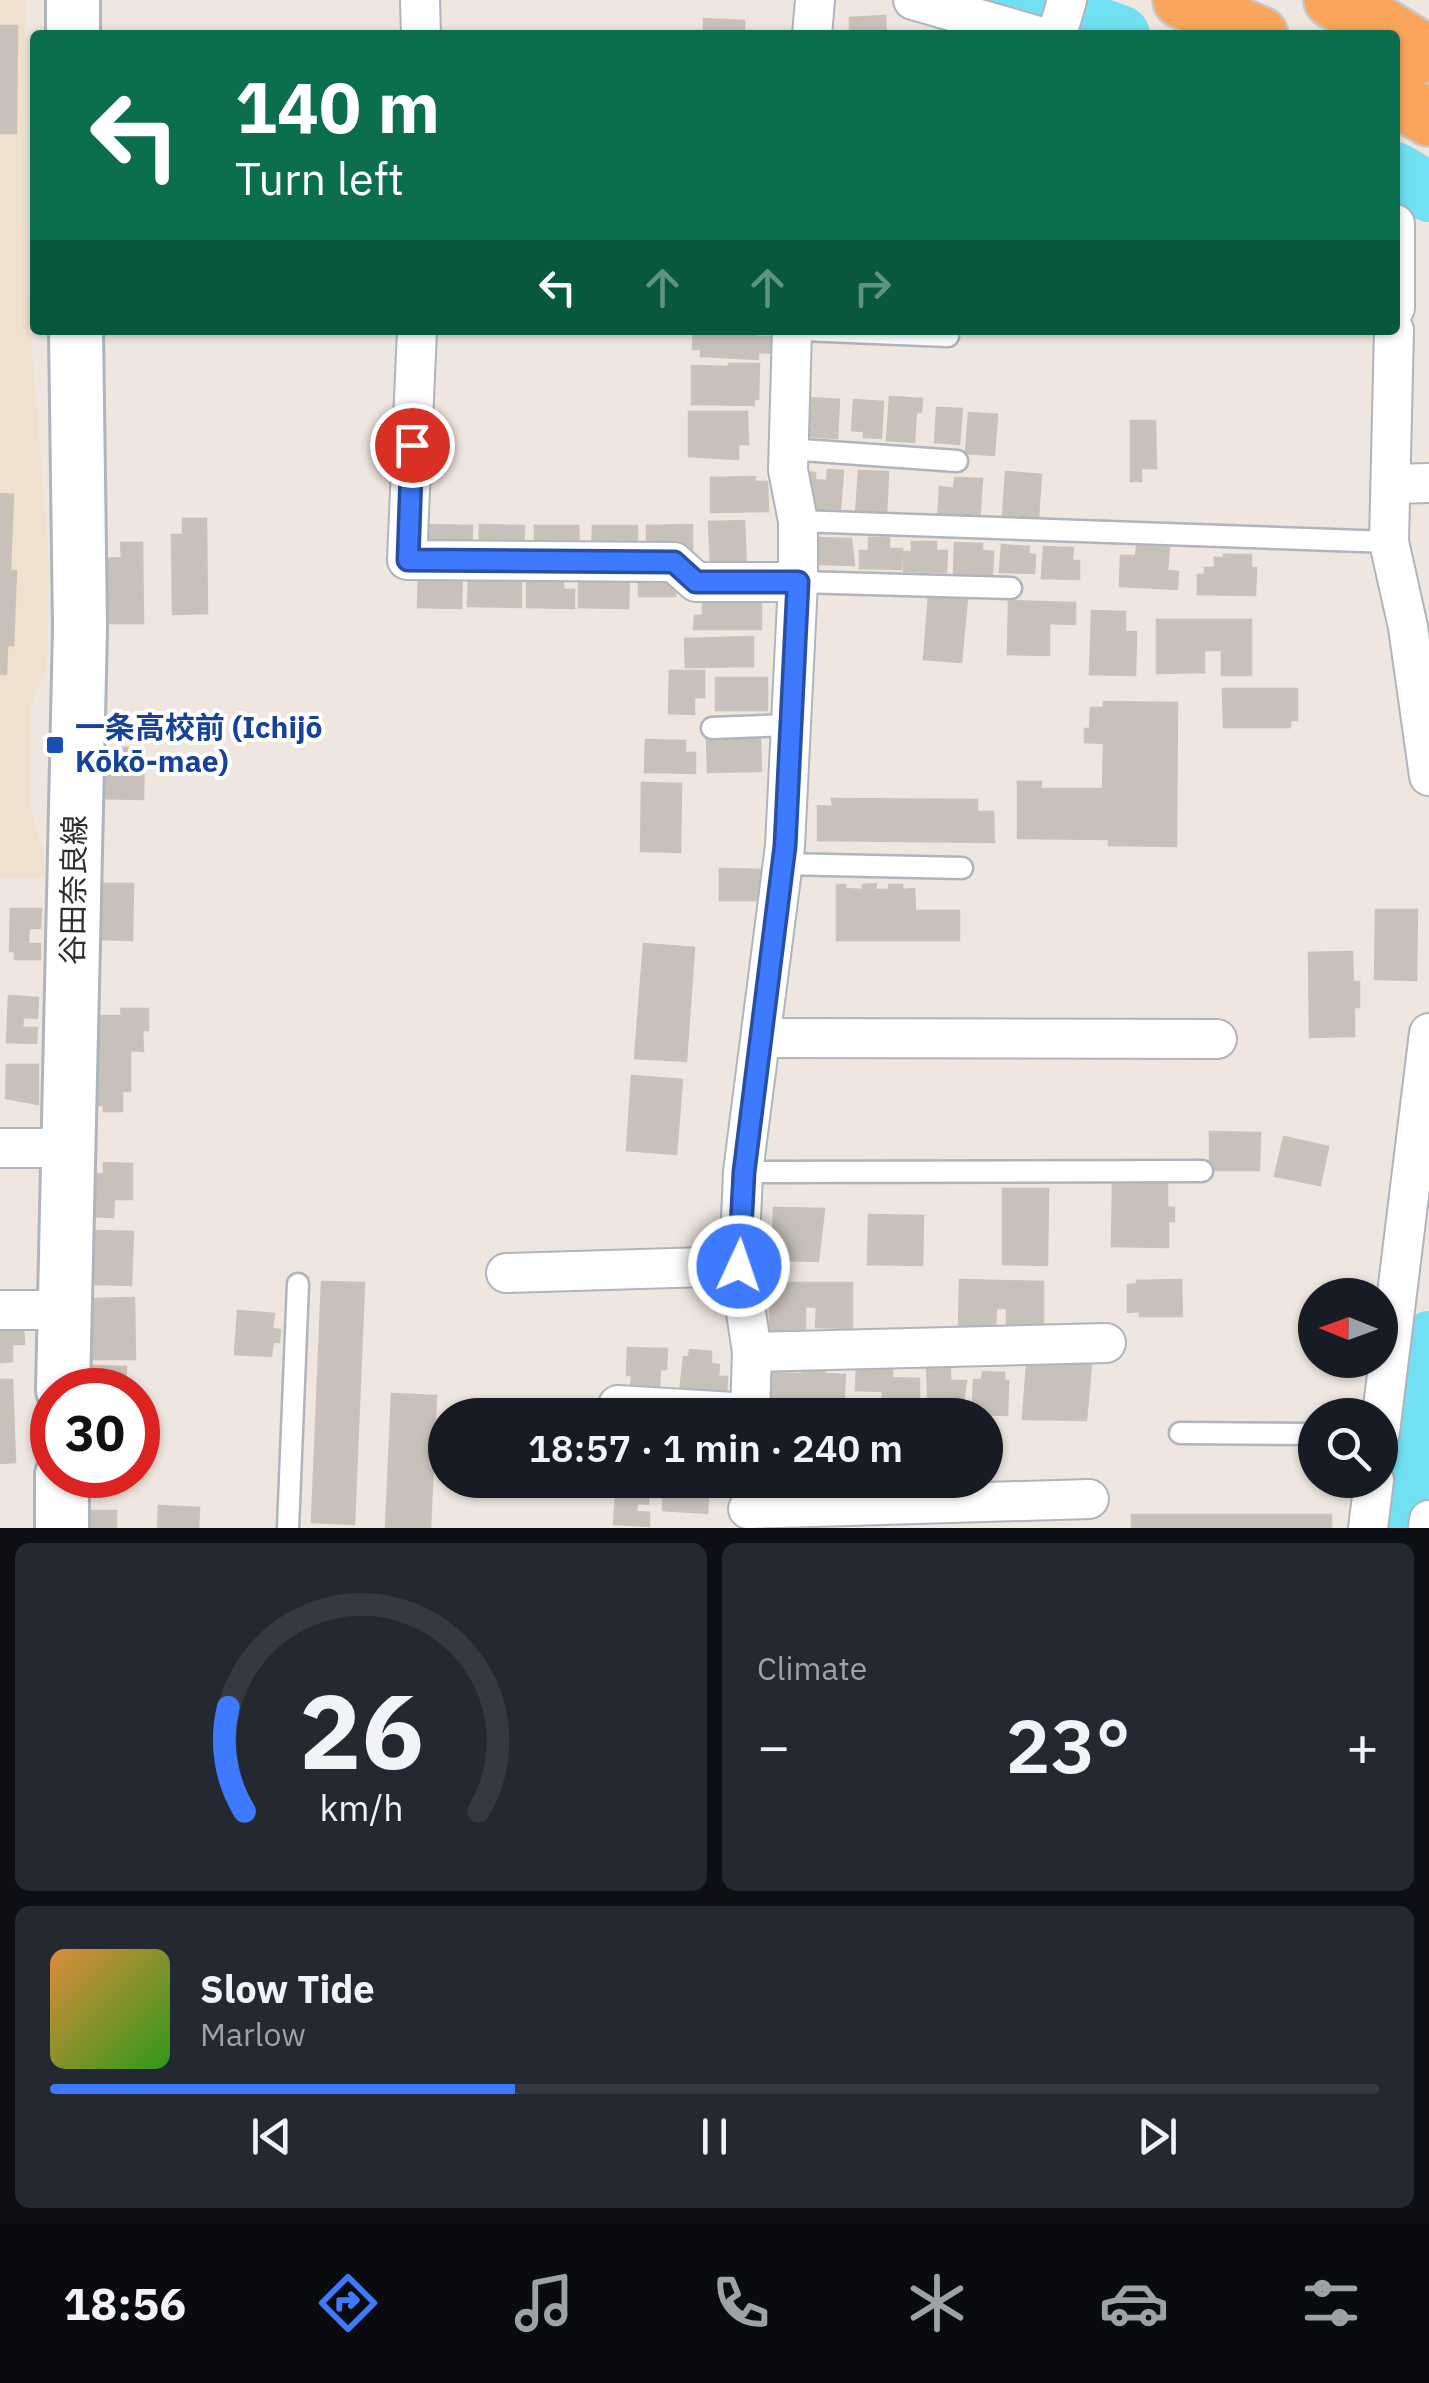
<!DOCTYPE html>
<meta charset="utf-8">
<style>
:root{--surface:#171b24;--page:#242831;--text:#f1f3f6;--muted:#9ea1a6;--line:#363941;--accent:#3d7afe}
body{margin:0;font-family:"IBM Plex Sans","Noto Sans JP",sans-serif;background:var(--page);color:var(--text);height:100vh;display:flex;flex-direction:column;font-size:38px;white-space:nowrap}
*{box-sizing:border-box;margin:0}
p{font-size:32px;color:var(--muted)}
.icon{flex:none;width:55px;height:55px;fill:none;stroke:currentColor;stroke-width:2;stroke-linecap:round;stroke-linejoin:round}
.map{position:relative;height:1528px;overflow:hidden}
.side{display:flex;flex-direction:column;gap:15px;padding:15px;background:#0d0f14;flex:1}
.side>*{flex:none}
.top-card{position:absolute;left:30px;top:30px;width:1370px;height:305px;border-radius:10px;box-shadow:0 2px 8px #0004;background:#0b6e4f;color:#fff;overflow:hidden}
.needle{width:65px;rotate:271deg}
.tools{position:absolute;left:1298px;top:1278px;display:grid;gap:20px}
.tools a{display:grid;place-items:center;width:100px;height:100px;border-radius:50%;background:var(--surface);box-shadow:0 2px 8px #0004;font-size:50px}
.speed{position:absolute;left:30px;top:1368px;display:flex;gap:20px;font-size:50px;font-weight:700;text-align:center}
.speed>*{display:grid;place-content:center;width:130px;height:130px;border-radius:50%;background:var(--surface);box-shadow:0 2px 8px #0004;line-height:1}
.speed .limit{border:15px solid #d22;background:#fff;color:#111}
.pin{position:absolute;display:grid;place-items:center;width:85px;height:85px;color:#fff;margin:-42px;border:5px solid #fff;border-radius:50%;box-shadow:0 2px 10px #0007}
.me{position:absolute;width:110px;margin:-55px;rotate:3deg;stroke-linejoin:round;filter:drop-shadow(0 0 8px #0008)}
.turn{display:flex;align-items:center;gap:35px;height:210px;padding:0 40px;font-size:45px}
.turn .icon{width:130px;height:130px;stroke-width:2.5}
.turn b{display:block;font-size:70px;line-height:85px}
.lanes{display:flex;align-items:center;height:95px;padding:0 40px;background:#0003;justify-content:center;gap:50px;direction:ltr}
.lanes .off{opacity:.35}
.big{font-size:75px;font-weight:600;line-height:1.1}
.side .card{flex:1;display:flex;flex-direction:column;justify-content:center;gap:15px;min-width:0;padding:0 35px;border-radius:15px;background:var(--page)}
.side .dial{align-items:center;gap:0}
.dial svg{height:260px;overflow:visible;fill:none;stroke:var(--line);stroke-width:7;stroke-linecap:round;text-anchor:middle}
.dial text{fill:var(--text);stroke:none}
.song{display:flex;align-items:center;gap:30px}
.cover{width:120px;height:120px;border-radius:15px;background:linear-gradient(135deg,hsl(30 70% 55%),hsl(110 70% 35%))}
.played{height:10px;border-radius:5px;background:linear-gradient(90deg,var(--accent) 35%,var(--line) 35%)}
.keys{display:flex;justify-content:space-around;direction:ltr}
.heat{display:flex;justify-content:space-between;align-items:center;font-size:55px;direction:ltr}
.side .tiles{flex:1;display:grid;gap:15px;grid-template-columns:1fr 1fr}
.card:last-child{grid-column:span 2}
.trip{position:absolute;left:428px;top:1398px;width:575px;height:100px;border-radius:50px;background:var(--surface);box-shadow:0 2px 8px #0004;font-weight:600;line-height:100px;text-align:center}
.menu{display:flex;height:160px;justify-content:space-around;align-items:center;background:#090b0e;color:var(--muted)}
.menu .icon{width:70px;height:70px}
.menu .on{color:var(--accent)}
.menu b{font-size:45px;color:var(--text)}
.map>svg:first-child{display:block}
.education{fill:#f0e1cf}
.lines{fill:none;stroke-linecap:round;stroke-linejoin:round}
.river{stroke:#71e0f2;stroke-width:60}
.building{fill:#c7c1ba;stroke:#cac2b8;stroke-width:2.5}
.service-casing{stroke:#afb4bd;stroke-width:25}
.minor-casing{stroke:#afb4bd;stroke-width:42}
.secondary-casing{stroke:#afb4bd;stroke-width:58}
.trunk-casing{stroke:#c8c8c8;stroke-width:60}
.service{stroke:#fff;stroke-width:20}
.minor{stroke:#fff;stroke-width:38}
.secondary{stroke:#fff;stroke-width:52}
.trunk{stroke:#faa55c;stroke-width:55}
.route-casing{stroke:#284fa5;stroke-width:25}
.route{stroke:#3d7afe;stroke-width:18}
.transit-dot{fill:#1a4fb4;stroke:#fff;stroke-width:4}
.labels{text-anchor:middle;stroke-width:8;stroke-linejoin:round;paint-order:stroke}
.transit-label{font-size:30px;font-weight:bold;fill:#164399;stroke:#fff;text-anchor:start}
.street-label{font-size:30px;fill:#2d2d2d;stroke:#fff}
</style>
<div class="map">
<svg width="1429" height="1528" viewBox="0 0 1429 1528">
<rect width="100%" height="100%" fill="#eee6df"/>
<path class="education" d="M 0,0 L 25,0 L 27,287 L 49,562 L 47,666 L 31,705 L 30,807 L 43,851 L 45,877 L 0,878 Z"/>
<g class="lines">
<g class="river">
<path d="M 1020,0 L 1120,35"/>
<path d="M 1395,172 L 1429,192"/>
<path d="M 1404,1528 L 1429,1341"/>
</g>
</g>
<g class="building">
<path d="M 885,16 L 886,35 L 850,35 L 850,18 Z"/>
<path d="M 704,19 L 744,21 L 744,35 L 704,35 Z"/>
<path d="M 0,26 L 17,26 L 16,133 L 0,133 Z"/>
<path d="M 694,330 L 757,330 L 756,337 L 774,337 L 773,353 L 758,352 L 758,359 L 701,356 L 701,349 L 693,349 Z"/>
<path d="M 729,364 L 759,364 L 758,399 L 754,399 L 754,405 L 692,404 L 692,366 L 729,367 Z"/>
<path d="M 890,397 L 922,399 L 921,412 L 916,412 L 914,442 L 887,440 Z"/>
<path d="M 808,398 L 839,400 L 837,438 L 806,436 Z"/>
<path d="M 854,400 L 883,402 L 881,438 L 864,437 L 864,431 L 852,430 Z"/>
<path d="M 937,408 L 962,409 L 959,444 L 935,442 Z"/>
<path d="M 689,412 L 747,412 L 748,444 L 738,444 L 738,459 L 689,456 Z"/>
<path d="M 969,413 L 997,415 L 994,455 L 966,453 Z"/>
<path d="M 1131,421 L 1155,421 L 1156,468 L 1141,468 L 1141,481 L 1131,481 Z"/>
<path d="M 828,470 L 843,471 L 840,510 L 805,508 L 807,472 L 815,473 L 815,480 L 827,481 Z"/>
<path d="M 859,471 L 888,472 L 886,516 L 856,514 Z"/>
<path d="M 1006,472 L 1041,475 L 1038,518 L 1003,516 Z"/>
<path d="M 755,477 L 754,482 L 767,482 L 768,511 L 711,512 L 711,478 Z"/>
<path d="M 955,478 L 982,479 L 979,522 L 938,519 L 940,487 L 954,489 Z"/>
<path d="M 0,494 L 13,495 L 10,571 L 16,571 L 13,645 L 7,645 L 6,674 L 0,674 Z"/>
<path d="M 183,519 L 206,519 L 207,613 L 173,614 L 172,535 L 183,535 Z"/>
<path d="M 744,521 L 746,566 L 711,567 L 709,522 Z"/>
<path d="M 426,525 L 472,526 L 471,557 L 425,555 Z"/>
<path d="M 480,525 L 524,526 L 523,550 L 479,559 Z"/>
<path d="M 692,525 L 692,553 L 647,553 L 647,526 Z"/>
<path d="M 535,526 L 578,526 L 579,547 L 535,554 Z"/>
<path d="M 593,526 L 637,526 L 637,545 L 592,553 Z"/>
<path d="M 818,538 L 851,539 L 854,565 L 818,564 Z"/>
<path d="M 869,538 L 889,538 L 889,549 L 902,549 L 901,569 L 860,568 L 860,551 L 869,551 Z"/>
<path d="M 912,542 L 936,542 L 936,551 L 947,551 L 946,572 L 904,571 L 904,552 L 912,552 Z"/>
<path d="M 121,543 L 142,543 L 143,623 L 105,623 L 104,559 L 122,558 Z"/>
<path d="M 955,543 L 982,544 L 982,551 L 993,552 L 992,575 L 954,573 Z"/>
<path d="M 1002,545 L 1029,547 L 1028,554 L 1035,555 L 1034,573 L 1000,572 Z"/>
<path d="M 1137,546 L 1169,547 L 1167,571 L 1178,572 L 1177,589 L 1120,586 L 1121,556 L 1136,556 Z"/>
<path d="M 1044,547 L 1073,548 L 1072,561 L 1079,561 L 1079,579 L 1042,578 Z"/>
<path d="M 1224,555 L 1251,555 L 1251,568 L 1256,568 L 1255,595 L 1198,594 L 1198,575 L 1205,575 L 1205,568 L 1215,568 L 1215,558 L 1224,558 Z"/>
<path d="M 419,571 L 462,572 L 461,608 L 418,607 Z"/>
<path d="M 469,573 L 521,575 L 521,607 L 468,606 Z"/>
<path d="M 527,576 L 563,577 L 563,590 L 574,590 L 574,608 L 527,607 Z"/>
<path d="M 579,576 L 611,576 L 611,582 L 629,582 L 628,608 L 579,607 Z"/>
<path d="M 639,576 L 676,576 L 675,596 L 639,596 Z"/>
<path d="M 929,595 L 967,598 L 961,662 L 924,659 Z"/>
<path d="M 703,601 L 761,601 L 761,629 L 694,629 L 695,616 L 703,616 Z"/>
<path d="M 1009,601 L 1075,603 L 1075,624 L 1049,623 L 1049,655 L 1008,654 Z"/>
<path d="M 1092,611 L 1125,612 L 1125,632 L 1136,632 L 1135,675 L 1090,674 Z"/>
<path d="M 1157,620 L 1251,620 L 1251,675 L 1222,675 L 1222,650 L 1204,650 L 1204,672 L 1157,673 Z"/>
<path d="M 753,637 L 753,666 L 686,667 L 685,639 Z"/>
<path d="M 670,671 L 704,671 L 704,697 L 694,697 L 694,714 L 669,713 Z"/>
<rect x="716" y="678" width="51" height="32"/>
<path d="M 1223,689 L 1297,689 L 1297,720 L 1290,720 L 1290,727 L 1224,727 Z"/>
<path d="M 1104,702 L 1177,703 L 1176,846 L 1109,845 L 1109,839 L 1018,838 L 1018,782 L 1041,782 L 1040,789 L 1103,789 L 1104,743 L 1085,742 L 1085,729 L 1090,729 L 1091,708 L 1104,708 Z"/>
<path d="M 760,739 L 761,771 L 708,772 L 707,740 Z"/>
<path d="M 646,740 L 685,741 L 685,753 L 695,753 L 695,773 L 645,772 Z"/>
<path d="M 95,748 L 144,748 L 143,799 L 95,798 Z"/>
<path d="M 642,783 L 681,784 L 680,852 L 641,851 Z"/>
<path d="M 832,799 L 977,800 L 977,812 L 993,812 L 994,842 L 818,840 L 818,806 L 833,807 Z"/>
<path d="M 720,869 L 766,870 L 765,900 L 720,900 Z"/>
<path d="M 95,884 L 133,884 L 132,940 L 94,939 Z"/>
<path d="M 876,884 L 875,890 L 890,890 L 889,885 L 902,885 L 902,890 L 914,889 L 915,911 L 959,911 L 959,940 L 837,940 L 837,885 L 845,885 L 845,889 L 863,890 L 863,885 Z"/>
<path d="M 11,909 L 41,909 L 40,928 L 29,928 L 28,944 L 40,944 L 40,959 L 15,959 L 15,951 L 10,951 Z"/>
<path d="M 1376,910 L 1417,910 L 1416,980 L 1375,979 Z"/>
<path d="M 644,944 L 694,948 L 686,1061 L 635,1058 Z"/>
<path d="M 1352,952 L 1353,982 L 1359,982 L 1359,1007 L 1354,1007 L 1354,1036 L 1310,1037 L 1309,953 Z"/>
<path d="M 9,996 L 38,998 L 37,1018 L 23,1017 L 22,1028 L 37,1028 L 36,1043 L 7,1042 Z"/>
<path d="M 121,1009 L 148,1009 L 148,1030 L 142,1030 L 143,1051 L 130,1050 L 130,1091 L 122,1091 L 122,1111 L 104,1111 L 104,1105 L 93,1105 L 93,1070 L 100,1070 L 99,1049 L 90,1049 L 90,1016 L 122,1016 Z"/>
<path d="M 7,1065 L 38,1065 L 38,1104 L 6,1098 Z"/>
<path d="M 632,1076 L 682,1080 L 676,1154 L 627,1150 Z"/>
<path d="M 1210,1132 L 1260,1133 L 1259,1170 L 1210,1170 Z"/>
<path d="M 1284,1137 L 1328,1147 L 1320,1185 L 1275,1176 Z"/>
<path d="M 104,1163 L 132,1164 L 132,1199 L 114,1199 L 113,1217 L 88,1216 L 90,1174 L 104,1174 Z"/>
<path d="M 1113,1183 L 1167,1184 L 1167,1207 L 1174,1208 L 1174,1221 L 1168,1221 L 1168,1247 L 1112,1246 Z"/>
<path d="M 1003,1189 L 1048,1189 L 1047,1265 L 1003,1264 Z"/>
<path d="M 774,1208 L 824,1209 L 818,1261 L 779,1260 L 780,1234 L 773,1234 Z"/>
<path d="M 869,1215 L 923,1216 L 922,1265 L 868,1264 Z"/>
<path d="M 94,1231 L 133,1232 L 131,1285 L 93,1284 Z"/>
<path d="M 960,1280 L 1043,1282 L 1043,1325 L 1007,1324 L 1007,1308 L 996,1308 L 995,1327 L 959,1326 Z"/>
<path d="M 1181,1280 L 1182,1316 L 1140,1316 L 1140,1311 L 1128,1312 L 1128,1285 L 1137,1284 L 1137,1281 Z"/>
<path d="M 322,1282 L 364,1283 L 354,1524 L 312,1522 Z"/>
<path d="M 770,1283 L 852,1283 L 852,1328 L 816,1327 L 817,1307 L 805,1306 L 805,1330 L 770,1330 Z"/>
<path d="M 134,1298 L 135,1359 L 91,1359 L 90,1299 Z"/>
<path d="M 238,1311 L 274,1314 L 272,1329 L 280,1330 L 279,1342 L 273,1341 L 271,1356 L 235,1354 Z"/>
<path d="M 0,1326 L 23,1326 L 24,1344 L 12,1344 L 12,1361 L 0,1362 Z"/>
<path d="M 628,1348 L 667,1349 L 666,1369 L 660,1369 L 659,1389 L 631,1388 L 632,1375 L 627,1375 Z"/>
<path d="M 690,1350 L 711,1352 L 711,1364 L 719,1365 L 718,1377 L 727,1377 L 726,1396 L 680,1392 L 684,1357 L 689,1357 Z"/>
<path d="M 857,1361 L 892,1361 L 892,1378 L 919,1379 L 919,1415 L 882,1415 L 883,1391 L 856,1390 Z"/>
<path d="M 803,1364 L 826,1365 L 825,1374 L 845,1375 L 843,1410 L 830,1410 L 830,1415 L 768,1415 L 770,1373 L 802,1374 Z"/>
<path d="M 1027,1364 L 1091,1365 L 1086,1420 L 1023,1419 Z"/>
<path d="M 88,1366 L 126,1367 L 125,1383 L 135,1383 L 135,1390 L 88,1390 Z"/>
<path d="M 927,1368 L 950,1368 L 950,1381 L 966,1381 L 961,1415 L 929,1415 Z"/>
<path d="M 983,1372 L 1004,1373 L 1004,1381 L 1008,1381 L 1007,1415 L 976,1414 L 977,1407 L 973,1407 L 974,1380 L 982,1380 Z"/>
<path d="M 0,1380 L 12,1380 L 15,1462 L 0,1463 Z"/>
<path d="M 392,1394 L 436,1396 L 430,1528 L 386,1528 Z"/>
<path d="M 985,1429 L 990,1429 L 990,1485 L 958,1486 L 957,1480 L 985,1480 Z"/>
<path d="M 617,1480 L 650,1481 L 648,1504 L 637,1503 L 636,1512 L 649,1513 L 649,1526 L 614,1524 Z"/>
<path d="M 664,1481 L 709,1484 L 707,1513 L 663,1510 Z"/>
<path d="M 159,1506 L 199,1508 L 198,1528 L 158,1528 Z"/>
<rect x="87" y="1511" width="29" height="17"/>
<rect x="1132" y="1515" width="199" height="13"/>
</g>
<g class="lines">
<defs>
<g id="service">
<path d="M 802,330 L 948,336"/>
<path d="M 788,449 L 957,461"/>
<path d="M 798,521 L 1389,542"/>
<path d="M 798,582 L 1011,588"/>
<path d="M 712,728 L 791,725"/>
<path d="M 783,864 L 962,868"/>
<path d="M 743,1172 L 1202,1171"/>
<path d="M 1180,1433 L 1315,1434"/>
<path d="M 288,1528 L 298,1284"/>
</g>
<g id="minor">
<path d="M 420,0 L 421,35"/>
<path d="M 913,0 L 1035,35"/>
<path d="M 812,35 L 815,0"/>
<path d="M 1057,35 L 1067,0"/>
<path d="M 1395,224 L 1395,308"/>
<path d="M 417,330 L 407,560 L 674,562 L 696,582 L 798,582"/>
<path d="M 1394,330 L 1389,542 L 1408,627 L 1429,776"/>
<path d="M 1391,484 L 1429,483"/>
<path d="M 761,1038 L 1217,1039"/>
<path d="M 0,1148 L 67,1148"/>
<path d="M 506,1273 L 739,1266"/>
<path d="M 0,1310 L 64,1310"/>
<path d="M 752,1352 L 1106,1343"/>
<path d="M 618,1405 L 750,1413"/>
<path d="M 750,1415 L 752,1352 L 739,1266 L 743,1172 L 785,846 L 798,582 L 798,521 L 788,470 L 792,330"/>
<path d="M 1380,1432 L 1429,1033"/>
<path d="M 748,1509 L 1089,1499"/>
<path d="M 1368,1528 L 1374,1480"/>
<path d="M 1428,1528 L 1429,1520"/>
</g>
<g id="secondary">
<path d="M 73,0 L 73,35"/>
<path d="M 63,1390 L 80,628 L 76,330"/>
<path d="M 62,1475 L 62,1528"/>
</g>
<g id="trunk">
<path d="M 1181,0 L 1260,35"/>
<path d="M 1332,0 L 1381,25 L 1429,55"/>
<path d="M 1395,97 L 1429,118"/>
</g>
</defs>
<use href="#service" class="service-casing"/>
<use href="#minor" class="minor-casing"/>
<use href="#secondary" class="secondary-casing"/>
<use href="#trunk" class="trunk-casing"/>
<use href="#service" class="service"/>
<use href="#minor" class="minor"/>
<use href="#secondary" class="secondary"/>
<use href="#trunk" class="trunk"/>
</g>
<g class="lines">
<defs>
<path id="route" d="M 412,445 L 408,560 L 674,562 L 696,582 L 798,582 L 785,846 L 744,1172 L 739,1266"/>
</defs>
<use href="#route" class="route-casing"/>
<use href="#route" class="route"/>
</g>
<rect class="transit-dot" x="45" y="735" width="20" height="20" rx="5"/>
<g class="labels">
<g class="transit-label">
<text x="75" y="738">一条高校前 (Ichijō<tspan x="75" dy="34">Kōkō-mae)</tspan></text>
</g>
<g class="street-label">
<text transform="translate(74 890) rotate(-89)" y="10">谷田奈良線</text>
</g>
</g>
</svg>
<div class="tools">
<a><svg class="needle" viewBox="-14 -14 28 28"><path d="M0-13l5 13h-10z" fill="#e53935"/><path d="M0 13l5-13h-10z" fill="#9ea1a6"/></svg></a>
<a><svg class="icon" aria-label="search" viewBox="0 0 24 24"><circle cx="10" cy="10" r="6"/><path d="M15 15l6 6"/></svg></a>
</div>
<div class="speed"><div class="limit">30</div></div>
<div class="pin" style="left:412px;top:445px;background:#d93025"><svg class="icon" aria-label="arrive" viewBox="0 0 24 24"><path d="M6 21V4h12l-3 4 3 4H6"/></svg></div>
<svg class="me" style="left:739px;top:1266px" viewBox="-20 -20 40 40"><circle r="17" fill="#3d7afe" stroke="#fff" stroke-width="3"/><path d="M0-11L8 9 0 5-8 9z" fill="#fff"/></svg>
<div class="trip">18:57 · 1 min · 240 m</div>
<div class="top-card">
<div class="turn"><svg class="icon" aria-label="left" viewBox="0 0 24 24"><path d="M17 20v-9H6M10 6l-5 5 5 5"/></svg><div><b>140 m</b>Turn left</div></div>
<div class="lanes"><svg class="icon" aria-label="left" viewBox="0 0 24 24"><path d="M17 20v-9H6M10 6l-5 5 5 5"/></svg><svg class="icon off" aria-label="ahead" viewBox="0 0 24 24"><path d="M12 20V5M6 11l6-6 6 6"/></svg><svg class="icon off" aria-label="ahead" viewBox="0 0 24 24"><path d="M12 20V5M6 11l6-6 6 6"/></svg><svg class="icon off" aria-label="right" viewBox="0 0 24 24"><path d="M7 20v-9h11M14 6l5 5-5 5"/></svg></div>
</div>
</div>
<section class="side">
<div class="tiles">
<div class="card dial"><svg viewBox="0 0 100 80">
<path d="M14 69A42 42 0 1 1 86 69"/>
<path d="M14 69A42 42 0 0 1 9 37" stroke="#3d7afe"/>
<text x="50" y="56" font-size="32" font-weight="700">26</text>
<text x="50" y="72" font-size="11">km/h</text>
</svg></div>
<div class="card"><p>Climate</p>
<div class="heat"><a>−</a><b class="big">23°</b><a>+</a></div>
</div>
<div class="card">
<div class="song"><i class="cover"></i><div><b>Slow Tide</b><p>Marlow</p></div></div>
<div class="played"></div>
<div class="keys"><svg class="icon" aria-label="previous" viewBox="0 0 24 24"><path d="M18 5L8 12l10 7zM5 5v14"/></svg><svg class="icon" aria-label="pause" viewBox="0 0 24 24"><path d="M8 5v14M16 5v14"/></svg><svg class="icon" aria-label="next" viewBox="0 0 24 24"><path d="M6 5l10 7-10 7zM19 5v14"/></svg></div>
</div>
</div>
</section>
<nav class="menu">
<b>18:56</b>
<svg class="icon on" aria-label="directions" viewBox="0 0 24 24"><path d="M12 3l9 9-9 9-9-9zM9 14v-3h6M13 9l2 2-2 2"/></svg>
<svg class="icon" aria-label="music" viewBox="0 0 24 24"><path d="M9 18V5l10-2v13"/><circle cx="6" cy="18" r="3"/><circle cx="16" cy="16" r="3"/></svg>
<svg class="icon" aria-label="phone" viewBox="0 0 24 24"><path d="M5 4h4l2 5-3 2q2 4 5 5l2-3 5 2v4C11 20 4 13 5 4z"/></svg>
<svg class="icon" aria-label="climate" viewBox="0 0 24 24"><path d="M12 3v18M4 7l16 10M4 17L20 7"/></svg>
<svg class="icon" aria-label="car" viewBox="0 0 24 24"><path d="M5 17H2v-5l4-1 3-4h7l3 4 3 1v5h-3M9 17h6M6 11h13"/><circle cx="7" cy="17" r="2"/><circle cx="17" cy="17" r="2"/></svg>
<svg class="icon" aria-label="filters" viewBox="0 0 24 24"><path d="M4 7h16M4 17h16"/><circle cx="9" cy="7" r="2"/><circle cx="15" cy="17" r="2"/></svg>
</nav>
